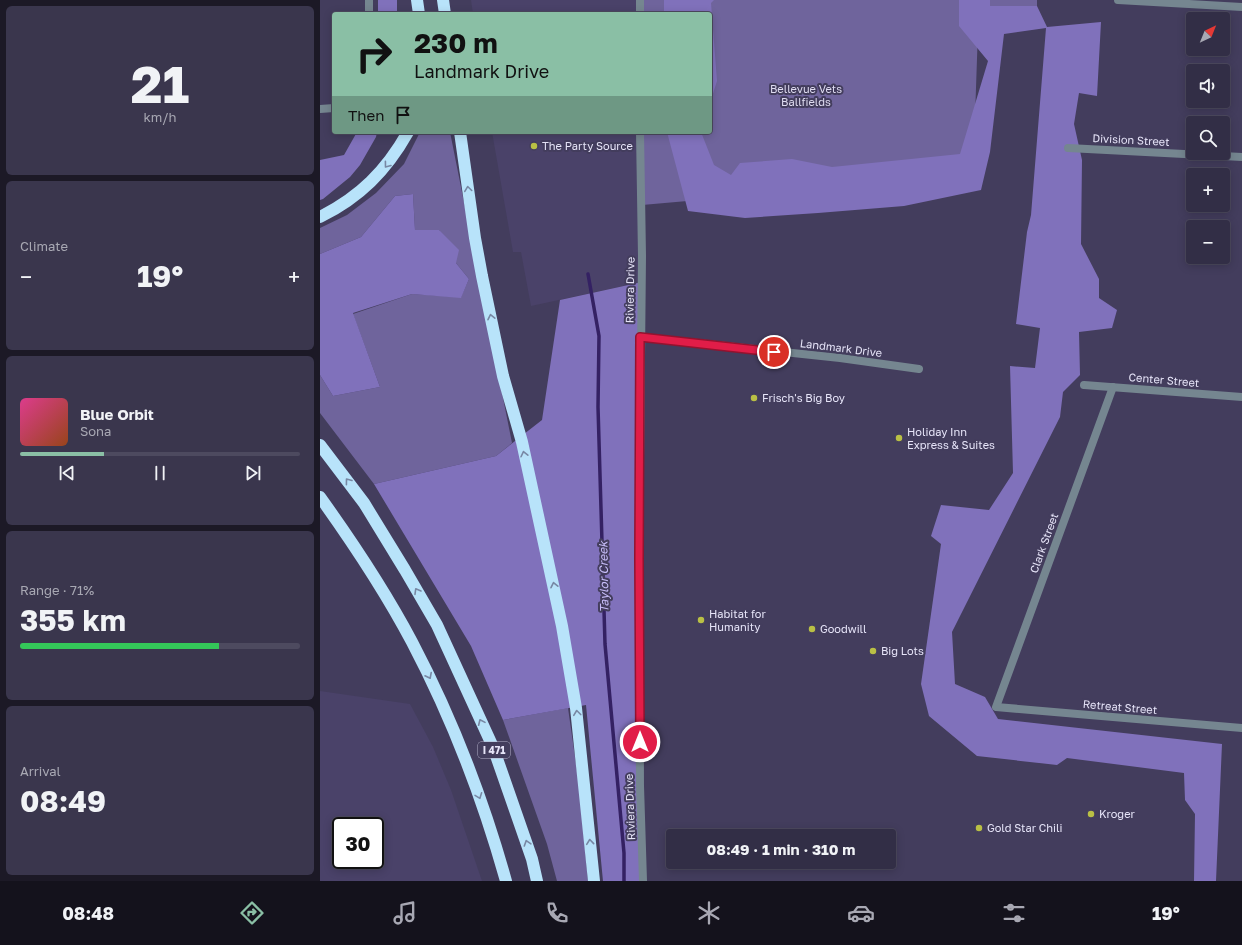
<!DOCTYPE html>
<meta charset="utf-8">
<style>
:root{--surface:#322e46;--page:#3a364d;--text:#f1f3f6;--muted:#a8a8b3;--line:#4d4a5f;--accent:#8abfa5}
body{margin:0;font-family:"Golos Text",sans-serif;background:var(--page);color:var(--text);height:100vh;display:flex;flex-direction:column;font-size:15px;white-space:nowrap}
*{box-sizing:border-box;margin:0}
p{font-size:13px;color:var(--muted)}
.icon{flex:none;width:22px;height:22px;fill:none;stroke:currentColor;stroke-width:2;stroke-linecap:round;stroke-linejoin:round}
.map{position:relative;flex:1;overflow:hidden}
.side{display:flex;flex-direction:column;gap:6px;padding:6px;background:#1c1926;width:320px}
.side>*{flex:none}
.top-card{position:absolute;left:12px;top:12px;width:380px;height:122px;border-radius:4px;box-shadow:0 2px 10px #0003,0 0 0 1px var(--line);background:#8abfa5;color:#111;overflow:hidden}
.needle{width:26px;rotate:43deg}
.tools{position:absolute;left:866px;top:12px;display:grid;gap:8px}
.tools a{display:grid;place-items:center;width:44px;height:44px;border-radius:4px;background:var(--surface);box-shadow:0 2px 10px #0003,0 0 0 1px var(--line);font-size:20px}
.speed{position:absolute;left:12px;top:817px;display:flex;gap:8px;font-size:20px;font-weight:700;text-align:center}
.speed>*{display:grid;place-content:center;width:52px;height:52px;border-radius:50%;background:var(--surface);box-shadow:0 2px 10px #0003,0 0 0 1px var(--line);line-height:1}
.speed .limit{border:2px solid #111;border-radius:6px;background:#fff;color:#111}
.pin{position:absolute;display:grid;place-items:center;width:34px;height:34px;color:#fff;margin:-17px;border:2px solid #fff;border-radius:50%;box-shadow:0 1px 4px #0007}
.me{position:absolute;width:44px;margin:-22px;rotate:0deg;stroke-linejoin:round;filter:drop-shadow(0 0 3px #0008)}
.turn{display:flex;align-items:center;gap:14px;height:84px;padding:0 16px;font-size:18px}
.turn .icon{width:52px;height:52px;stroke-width:2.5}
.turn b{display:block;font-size:28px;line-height:34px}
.then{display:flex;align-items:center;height:38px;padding:0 16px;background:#0003;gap:8px;font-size:15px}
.big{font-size:30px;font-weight:700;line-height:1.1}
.side .card{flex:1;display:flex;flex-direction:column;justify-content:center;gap:6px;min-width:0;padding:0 14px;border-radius:6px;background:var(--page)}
.side .dial{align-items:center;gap:0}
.dial b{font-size:52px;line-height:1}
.song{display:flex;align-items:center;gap:12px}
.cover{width:48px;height:48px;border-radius:6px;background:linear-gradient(135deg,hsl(330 70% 55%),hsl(20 70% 35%))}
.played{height:4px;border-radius:2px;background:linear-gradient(90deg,var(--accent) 30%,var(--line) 30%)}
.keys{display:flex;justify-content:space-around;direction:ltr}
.heat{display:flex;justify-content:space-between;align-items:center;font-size:22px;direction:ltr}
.charge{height:6px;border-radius:3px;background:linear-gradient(90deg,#34c759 71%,var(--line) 0)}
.trip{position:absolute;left:346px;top:829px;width:230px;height:40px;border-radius:4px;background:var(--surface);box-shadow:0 2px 10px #0003,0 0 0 1px var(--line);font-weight:700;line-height:40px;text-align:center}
.dock{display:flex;height:64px;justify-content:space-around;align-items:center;background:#14121c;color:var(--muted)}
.dock .icon{width:28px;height:28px}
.dock .active{color:var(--accent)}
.dock b{font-size:18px;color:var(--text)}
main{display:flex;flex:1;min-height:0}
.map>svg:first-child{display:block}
.built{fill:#4a4269;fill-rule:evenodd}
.green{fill:#6f649c}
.forest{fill:#8071bb}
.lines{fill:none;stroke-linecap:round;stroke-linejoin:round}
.stream{stroke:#342163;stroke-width:3.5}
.minor{stroke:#758690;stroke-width:8}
.motorway{stroke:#b8e3fa;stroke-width:12}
.oneway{stroke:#7888a4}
.route-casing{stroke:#92132f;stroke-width:10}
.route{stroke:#e11d48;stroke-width:7}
.poi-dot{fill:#bac045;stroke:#433d5d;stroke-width:1.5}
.labels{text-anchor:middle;stroke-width:4;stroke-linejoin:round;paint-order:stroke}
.shield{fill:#433d5d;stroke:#b5b2ca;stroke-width:1}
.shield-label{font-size:10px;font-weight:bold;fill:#e6e4f8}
.park-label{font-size:11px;fill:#dfdcf1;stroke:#433d5d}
.street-label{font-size:11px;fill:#e6e4f8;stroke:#433d5d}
.poi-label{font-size:11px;fill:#e6e4f8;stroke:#433d5d;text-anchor:start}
.water-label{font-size:12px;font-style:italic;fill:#c7bdf9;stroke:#433d5d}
</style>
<main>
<section class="side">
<div class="card dial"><b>21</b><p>km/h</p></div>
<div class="card"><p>Climate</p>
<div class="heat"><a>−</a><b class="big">19°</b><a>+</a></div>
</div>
<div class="card">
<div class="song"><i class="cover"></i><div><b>Blue Orbit</b><p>Sona</p></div></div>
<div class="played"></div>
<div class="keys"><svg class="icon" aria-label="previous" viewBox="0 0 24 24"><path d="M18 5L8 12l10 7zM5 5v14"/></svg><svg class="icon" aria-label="pause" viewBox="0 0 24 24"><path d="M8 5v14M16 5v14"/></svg><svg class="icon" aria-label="next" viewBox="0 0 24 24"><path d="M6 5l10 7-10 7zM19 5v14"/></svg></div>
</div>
<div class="card"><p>Range · 71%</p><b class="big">355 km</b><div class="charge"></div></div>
<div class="card"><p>Arrival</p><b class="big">08:49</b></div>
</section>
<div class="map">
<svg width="922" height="881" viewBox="0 0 922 881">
<rect width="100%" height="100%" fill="#433d5d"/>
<g class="built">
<path d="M 151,0 L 320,0 L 320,14 L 153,14 Z"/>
<path d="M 172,132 L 320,132 L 322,282 L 211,306 L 201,252 L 193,252 Z"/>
<path d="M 0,691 L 90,704 L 113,747 L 131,790 L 162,881 L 0,881 ZM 21,826 L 55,826 L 55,860 L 21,860 Z"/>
</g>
<g class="green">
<path d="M 320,0 L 659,0 L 653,176 L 322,205 L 320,132 L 390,132 L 390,14 L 320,14 Z"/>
<rect x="670" y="0" width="47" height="6"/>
<path d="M 100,132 L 130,132 L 192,443 L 176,456 L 54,484 L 0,413 L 0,375 L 13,396 L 60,387 L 33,314 L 92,294 L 141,297 L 149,279 L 136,263 L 119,230 L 95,230 L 93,194 L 75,196 L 41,237 L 0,254 L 0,228 L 27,215 L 56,193 L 84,164 Z"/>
<path d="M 248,708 L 259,785 L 268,881 L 237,881 L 227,844 L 183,720 Z"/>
</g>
<g class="forest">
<rect x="58" y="0" width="19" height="14"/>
<path d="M 344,0 L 394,0 L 391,3 L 397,81 L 390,103 L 390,14 L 344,14 Z"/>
<path d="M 639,0 L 670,0 L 670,6 L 717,6 L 727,27 L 781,22 L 777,96 L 759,93 L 754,124 L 762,160 L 761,244 L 779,279 L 779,298 L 797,310 L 792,328 L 759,332 L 760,375 L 743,392 L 740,417 L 632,632 L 635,684 L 665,697 L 678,719 L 902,744 L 896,881 L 874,881 L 875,814 L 865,800 L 864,773 L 747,758 L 737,765 L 657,756 L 609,716 L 601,684 L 621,544 L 611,536 L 621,505 L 669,510 L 693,473 L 690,366 L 715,368 L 720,328 L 696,324 L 707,232 L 711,215 L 726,28 L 684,34 L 670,152 L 661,190 L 584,206 L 498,213 L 425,218 L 368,211 L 347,132 L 381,132 L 394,165 L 411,175 L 420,163 L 472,159 L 512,167 L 640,154 L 668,61 L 639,26 Z"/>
<path d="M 37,132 L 57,132 L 56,137 L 40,165 L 30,177 L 3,199 L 0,200 L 0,160 L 24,155 Z"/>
<path d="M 93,194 L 95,230 L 119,230 L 139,250 L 136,263 L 149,279 L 141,298 L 92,294 L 33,313 L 60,387 L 13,396 L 0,375 L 0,254 L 41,237 L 75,196 Z"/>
<path d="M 322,282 L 323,881 L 283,881 L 266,705 L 183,720 L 151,646 L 54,484 L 176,456 L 222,420 L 240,300 Z"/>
</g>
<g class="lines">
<path class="stream" d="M 268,274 L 279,336 L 278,407 L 285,644 L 304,853 L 304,881"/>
<g class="minor">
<path d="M 49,0 L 49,14"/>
<path d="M 798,0 L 922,7"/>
<path d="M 320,14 L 320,0"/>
<path d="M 0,109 L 14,108"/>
<path d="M 320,132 L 322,256 L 319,559 L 320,786 L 323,881"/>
<path d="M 748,148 L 922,157"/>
<path d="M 320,337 L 520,358 L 599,369"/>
<path d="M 764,385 L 922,397"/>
<path d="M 793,387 L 676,707 L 922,728"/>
</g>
<g class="motorway">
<path d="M 97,0 L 99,14"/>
<path d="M 123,0 L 125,14"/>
<path d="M 140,132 L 155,238 L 162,276 L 183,376 L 202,442 L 242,626 L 256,708 L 274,881"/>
<path d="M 0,217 C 40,197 66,171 88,132"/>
<path d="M 0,445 L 44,503 L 85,570 L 117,625 L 173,747 L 212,859 L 217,881"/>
<path d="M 0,497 C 33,543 65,591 92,642 C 132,718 163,799 186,881"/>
</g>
</g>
<defs><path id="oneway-chevron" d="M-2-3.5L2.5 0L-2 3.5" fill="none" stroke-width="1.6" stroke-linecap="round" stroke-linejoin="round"/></defs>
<g class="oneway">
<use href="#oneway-chevron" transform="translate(67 165) rotate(127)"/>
<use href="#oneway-chevron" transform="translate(148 189) rotate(-98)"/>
<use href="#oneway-chevron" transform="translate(171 317) rotate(-102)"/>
<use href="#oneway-chevron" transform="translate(204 454) rotate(-103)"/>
<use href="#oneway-chevron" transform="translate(28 481) rotate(-127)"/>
<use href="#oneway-chevron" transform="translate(234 585) rotate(-102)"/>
<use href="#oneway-chevron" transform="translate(97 591) rotate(-120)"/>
<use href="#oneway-chevron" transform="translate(109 676) rotate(63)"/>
<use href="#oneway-chevron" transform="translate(257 713) rotate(-97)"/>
<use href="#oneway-chevron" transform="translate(161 722) rotate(-114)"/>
<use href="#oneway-chevron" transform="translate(159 796) rotate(69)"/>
<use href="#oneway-chevron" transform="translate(270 842) rotate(-96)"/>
<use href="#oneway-chevron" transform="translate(207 843) rotate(-108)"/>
</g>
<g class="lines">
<defs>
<path id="route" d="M 320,742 L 319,559 L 320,337 L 454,352"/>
</defs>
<use href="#route" class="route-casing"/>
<use href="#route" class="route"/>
</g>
<g class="poi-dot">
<circle cx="214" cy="146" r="4"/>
<circle cx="434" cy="398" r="4"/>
<circle cx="579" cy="438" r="4"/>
<circle cx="381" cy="620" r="4"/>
<circle cx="492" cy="629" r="4"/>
<circle cx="553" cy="651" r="4"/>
<circle cx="771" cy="814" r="4"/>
<circle cx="659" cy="828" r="4"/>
</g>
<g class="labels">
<rect class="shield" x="158" y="742" width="32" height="16" rx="3"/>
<g class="shield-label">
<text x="174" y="754">I 471</text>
</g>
<g class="park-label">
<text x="486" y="93">Bellevue Vets<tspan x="486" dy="13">Ballfields</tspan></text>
</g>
<g class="street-label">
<text transform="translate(811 140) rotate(3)" y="4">Division Street</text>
<text transform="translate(310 290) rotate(-89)" y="4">Riviera Drive</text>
<text transform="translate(521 348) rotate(7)" y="4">Landmark Drive</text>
<text transform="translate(844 380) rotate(5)" y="4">Center Street</text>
<text transform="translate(724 543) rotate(-70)" y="4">Clark Street</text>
<text transform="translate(800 707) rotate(5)" y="4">Retreat Street</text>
<text transform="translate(310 807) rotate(-92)" y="4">Riviera Drive</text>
</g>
<g class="poi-label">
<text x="222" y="150">The Party Source</text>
<text x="442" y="402">Frisch's Big Boy</text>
<text x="587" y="436">Holiday Inn<tspan x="587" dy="13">Express &amp; Suites</tspan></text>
<text x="389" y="618">Habitat for<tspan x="389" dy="13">Humanity</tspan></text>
<text x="500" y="633">Goodwill</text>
<text x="561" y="655">Big Lots</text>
<text x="779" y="818">Kroger</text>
<text x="667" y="832">Gold Star Chili</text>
</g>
<g class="water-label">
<text transform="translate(284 577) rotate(-91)" y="4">Taylor Creek</text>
</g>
</g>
</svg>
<div class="tools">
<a><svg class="needle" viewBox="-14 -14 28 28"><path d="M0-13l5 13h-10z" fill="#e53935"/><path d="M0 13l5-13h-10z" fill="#a8a8b3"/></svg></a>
<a><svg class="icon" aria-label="sound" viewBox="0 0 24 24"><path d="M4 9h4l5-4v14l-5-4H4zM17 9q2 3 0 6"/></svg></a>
<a><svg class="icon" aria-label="search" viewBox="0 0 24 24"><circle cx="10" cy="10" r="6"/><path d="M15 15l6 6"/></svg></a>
<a>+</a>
<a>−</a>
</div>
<div class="speed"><div class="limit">30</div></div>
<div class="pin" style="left:454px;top:352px;background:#d93025"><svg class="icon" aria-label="arrive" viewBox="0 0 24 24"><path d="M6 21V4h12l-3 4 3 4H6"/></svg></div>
<svg class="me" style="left:320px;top:742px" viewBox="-20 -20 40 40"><circle r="17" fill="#e11d48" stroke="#fff" stroke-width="3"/><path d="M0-11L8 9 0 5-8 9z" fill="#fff"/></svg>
<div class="trip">08:49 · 1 min · 310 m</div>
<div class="top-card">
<div class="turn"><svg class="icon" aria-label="right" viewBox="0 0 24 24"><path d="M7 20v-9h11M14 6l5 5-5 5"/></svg><div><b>230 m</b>Landmark Drive</div></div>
<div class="then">Then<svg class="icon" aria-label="arrive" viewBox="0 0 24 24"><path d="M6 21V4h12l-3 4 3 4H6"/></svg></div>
</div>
</div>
</main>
<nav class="dock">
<b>08:48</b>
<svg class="icon active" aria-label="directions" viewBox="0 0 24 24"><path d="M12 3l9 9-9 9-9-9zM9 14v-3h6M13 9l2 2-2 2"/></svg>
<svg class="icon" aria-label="music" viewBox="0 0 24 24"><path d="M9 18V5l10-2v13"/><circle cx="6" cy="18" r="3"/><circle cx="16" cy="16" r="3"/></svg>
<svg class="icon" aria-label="phone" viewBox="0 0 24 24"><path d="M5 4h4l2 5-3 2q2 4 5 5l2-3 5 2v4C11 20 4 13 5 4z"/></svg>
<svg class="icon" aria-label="climate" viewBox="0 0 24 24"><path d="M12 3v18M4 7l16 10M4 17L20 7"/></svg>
<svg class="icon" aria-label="car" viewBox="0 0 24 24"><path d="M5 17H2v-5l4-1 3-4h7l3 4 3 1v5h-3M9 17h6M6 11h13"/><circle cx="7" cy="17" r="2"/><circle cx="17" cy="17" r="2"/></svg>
<svg class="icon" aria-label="filters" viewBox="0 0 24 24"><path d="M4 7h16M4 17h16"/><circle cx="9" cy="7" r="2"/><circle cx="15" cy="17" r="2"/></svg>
<b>19°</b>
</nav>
